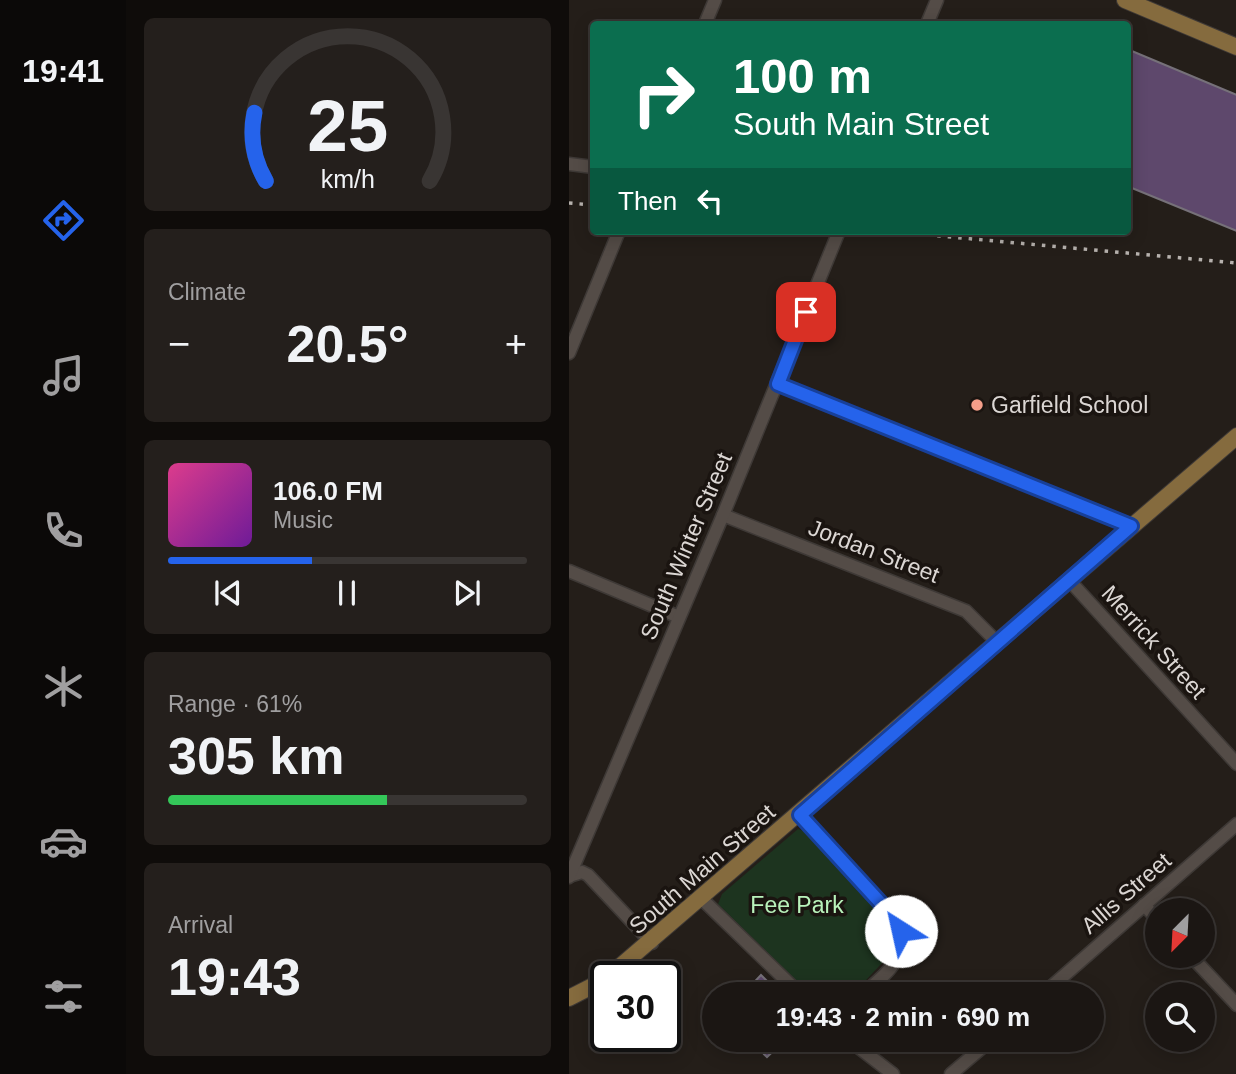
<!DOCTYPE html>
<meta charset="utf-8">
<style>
:root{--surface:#1b1613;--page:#241f1c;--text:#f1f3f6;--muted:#a09fa0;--line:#393533;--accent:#2563eb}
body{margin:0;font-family:Helvetica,sans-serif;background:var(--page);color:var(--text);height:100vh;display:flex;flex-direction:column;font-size:26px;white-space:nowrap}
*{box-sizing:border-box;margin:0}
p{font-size:23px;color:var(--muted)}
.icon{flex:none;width:38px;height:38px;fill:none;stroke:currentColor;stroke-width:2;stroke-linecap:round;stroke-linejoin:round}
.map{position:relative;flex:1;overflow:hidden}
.drawer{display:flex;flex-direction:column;gap:18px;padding:18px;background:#0f0c0a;width:443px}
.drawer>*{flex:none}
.hud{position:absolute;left:21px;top:21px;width:541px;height:214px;border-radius:7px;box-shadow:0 4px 18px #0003,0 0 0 2px var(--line);background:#0b6e4f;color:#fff;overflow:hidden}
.needle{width:46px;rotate:204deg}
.buttons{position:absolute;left:576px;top:898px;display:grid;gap:14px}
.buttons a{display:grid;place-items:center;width:70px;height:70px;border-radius:50%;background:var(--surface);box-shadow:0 4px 18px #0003,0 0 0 2px var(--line);font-size:35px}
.speed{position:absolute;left:21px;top:961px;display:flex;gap:14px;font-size:35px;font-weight:700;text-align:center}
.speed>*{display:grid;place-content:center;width:91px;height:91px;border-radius:50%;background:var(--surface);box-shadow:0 4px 18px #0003,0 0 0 2px var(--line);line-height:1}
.speed .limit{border:4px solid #111;border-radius:10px;background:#fff;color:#111}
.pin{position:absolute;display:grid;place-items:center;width:60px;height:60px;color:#fff;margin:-30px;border-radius:14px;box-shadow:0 4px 10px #0006}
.me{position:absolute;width:77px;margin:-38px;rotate:325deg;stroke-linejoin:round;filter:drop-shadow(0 0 5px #0008)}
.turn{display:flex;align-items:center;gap:24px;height:147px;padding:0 28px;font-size:32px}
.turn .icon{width:91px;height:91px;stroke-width:2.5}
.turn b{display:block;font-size:49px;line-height:60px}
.then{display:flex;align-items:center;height:66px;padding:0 28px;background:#0003;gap:14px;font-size:26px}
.big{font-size:52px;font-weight:600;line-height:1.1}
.drawer .tile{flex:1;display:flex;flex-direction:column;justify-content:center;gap:10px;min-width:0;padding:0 24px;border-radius:10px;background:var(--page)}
.drawer .dial{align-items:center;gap:0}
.dial svg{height:182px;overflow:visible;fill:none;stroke:var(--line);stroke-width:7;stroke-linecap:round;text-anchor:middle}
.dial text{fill:var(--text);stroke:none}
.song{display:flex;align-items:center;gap:21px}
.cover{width:84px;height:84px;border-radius:10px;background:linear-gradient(135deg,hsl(330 70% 55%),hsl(280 70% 35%))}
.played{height:7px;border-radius:4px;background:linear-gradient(90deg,var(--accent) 40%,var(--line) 40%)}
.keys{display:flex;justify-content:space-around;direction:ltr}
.heat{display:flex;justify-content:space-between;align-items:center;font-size:38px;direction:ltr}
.charge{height:10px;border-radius:5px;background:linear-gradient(90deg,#34c759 61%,var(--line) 0)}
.trip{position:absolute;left:133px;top:982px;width:402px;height:70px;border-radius:35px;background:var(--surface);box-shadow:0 4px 18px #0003,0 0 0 2px var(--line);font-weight:600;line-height:70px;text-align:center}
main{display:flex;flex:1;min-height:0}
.dock{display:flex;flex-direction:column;width:126px;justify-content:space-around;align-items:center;background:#0b0908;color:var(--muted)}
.dock .icon{width:49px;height:49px}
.dock .active{color:var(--accent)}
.dock b{font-size:32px;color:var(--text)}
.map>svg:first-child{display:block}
.green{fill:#1d341f}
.building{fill:#5e486c;stroke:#767179;stroke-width:2}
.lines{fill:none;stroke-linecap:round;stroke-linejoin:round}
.minor-casing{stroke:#3e3936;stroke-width:15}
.major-casing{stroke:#3e3936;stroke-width:18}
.minor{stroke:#544c47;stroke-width:12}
.major{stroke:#856b3e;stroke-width:16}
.rail{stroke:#b7b2ae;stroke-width:3.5;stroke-dasharray:3.5 7;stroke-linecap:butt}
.route-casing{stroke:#184099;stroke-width:18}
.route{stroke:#2563eb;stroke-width:12}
.poi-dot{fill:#f49e89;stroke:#1a1410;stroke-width:2.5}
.labels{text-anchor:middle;stroke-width:7;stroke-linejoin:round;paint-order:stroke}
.poi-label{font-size:23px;fill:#dbd6d3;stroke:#1a1410;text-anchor:start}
.street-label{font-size:23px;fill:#dbd6d3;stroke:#1a1410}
.park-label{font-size:23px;fill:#b9f2bb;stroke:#1a1410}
</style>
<main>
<nav class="dock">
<b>19:41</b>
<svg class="icon active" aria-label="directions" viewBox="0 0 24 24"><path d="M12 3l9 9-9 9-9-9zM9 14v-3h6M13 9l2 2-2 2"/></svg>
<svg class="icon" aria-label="music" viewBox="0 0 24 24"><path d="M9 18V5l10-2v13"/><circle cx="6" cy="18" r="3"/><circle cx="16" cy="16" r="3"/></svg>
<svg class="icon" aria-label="phone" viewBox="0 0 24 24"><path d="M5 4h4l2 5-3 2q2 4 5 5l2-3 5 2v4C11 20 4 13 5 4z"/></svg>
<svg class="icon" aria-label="climate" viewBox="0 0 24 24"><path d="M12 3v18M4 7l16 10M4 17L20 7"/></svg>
<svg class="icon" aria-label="car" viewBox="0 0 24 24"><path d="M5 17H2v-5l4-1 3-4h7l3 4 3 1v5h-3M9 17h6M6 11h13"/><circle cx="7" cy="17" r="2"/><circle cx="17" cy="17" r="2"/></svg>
<svg class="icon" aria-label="filters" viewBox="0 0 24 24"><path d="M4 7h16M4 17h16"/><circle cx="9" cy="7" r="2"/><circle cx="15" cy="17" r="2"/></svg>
</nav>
<section class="drawer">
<div class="tile dial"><svg viewBox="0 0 100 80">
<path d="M14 69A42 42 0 1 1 86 69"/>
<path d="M14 69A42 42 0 0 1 9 39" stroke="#2563eb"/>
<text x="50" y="56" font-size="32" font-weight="700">25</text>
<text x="50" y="72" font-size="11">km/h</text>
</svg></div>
<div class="tile"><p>Climate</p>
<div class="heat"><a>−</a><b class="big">20.5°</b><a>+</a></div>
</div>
<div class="tile">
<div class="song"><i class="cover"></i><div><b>106.0 FM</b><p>Music</p></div></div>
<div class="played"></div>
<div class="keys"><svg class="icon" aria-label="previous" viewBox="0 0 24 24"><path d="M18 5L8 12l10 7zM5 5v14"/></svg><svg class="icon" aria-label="pause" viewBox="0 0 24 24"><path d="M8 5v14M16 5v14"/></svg><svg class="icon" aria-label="next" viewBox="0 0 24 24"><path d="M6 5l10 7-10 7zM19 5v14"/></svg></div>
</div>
<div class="tile"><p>Range · 61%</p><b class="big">305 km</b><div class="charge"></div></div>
<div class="tile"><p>Arrival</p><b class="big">19:43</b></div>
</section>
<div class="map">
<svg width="668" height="1074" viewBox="0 0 668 1074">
<rect width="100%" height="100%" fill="#241e19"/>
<path class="green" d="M 229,829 L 237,832 L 328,931 L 329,946 L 284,994 L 241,994 L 149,904 L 153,894 Z"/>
<g class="building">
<path d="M 558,49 L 668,95 L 668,231 L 558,186 Z"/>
<path d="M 192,975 L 211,994 L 174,994 Z"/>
<path d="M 180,1040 L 216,1040 L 198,1057 Z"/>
</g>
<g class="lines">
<defs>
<g id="minor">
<path d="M 136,24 L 146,0"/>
<path d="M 358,24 L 368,0"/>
<path d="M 0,164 L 24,167"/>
<path d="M 0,353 L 50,231"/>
<path d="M 209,384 L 562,525"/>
<path d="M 154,515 L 397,611 L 429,643"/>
<path d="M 0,571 L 110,617"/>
<path d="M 500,580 L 668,764"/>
<path d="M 231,815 L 329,921 C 339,959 320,971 294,994"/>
<path d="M 0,876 L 13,872 L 19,875 L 83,943"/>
<path d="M 0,877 L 154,515 L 270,231"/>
<path d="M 133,899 L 231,994"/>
<path d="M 575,905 L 588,919"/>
<path d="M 622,956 L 668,1005"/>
<path d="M 474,994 L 668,824"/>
<path d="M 280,1040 L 324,1074"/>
<path d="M 382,1074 L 422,1040"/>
</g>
<g id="major">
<path d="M 556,0 L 668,47"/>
<path d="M 40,976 L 668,436"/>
<path d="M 0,998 L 37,979"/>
</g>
</defs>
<use href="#minor" class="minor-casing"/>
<use href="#major" class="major-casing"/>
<use href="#minor" class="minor"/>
<use href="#major" class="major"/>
<g class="rail">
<path d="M 0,203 L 24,205"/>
<path d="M 316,231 L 668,263"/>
</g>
</g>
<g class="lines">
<defs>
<path id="route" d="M 237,312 L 209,384 L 562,526 L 231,815 L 329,922 L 332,931"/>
</defs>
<use href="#route" class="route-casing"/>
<use href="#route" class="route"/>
</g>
<circle class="poi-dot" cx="408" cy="405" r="7"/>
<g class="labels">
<g class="poi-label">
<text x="422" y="413">Garfield School</text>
</g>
<g class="street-label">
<text transform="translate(117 546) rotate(-67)" y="8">South Winter Street</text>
<text transform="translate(305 551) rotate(21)" y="8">Jordan Street</text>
<text transform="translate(585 642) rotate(48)" y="8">Merrick Street</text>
<text transform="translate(133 869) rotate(-41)" y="8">South Main Street</text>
<text transform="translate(557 893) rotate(-41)" y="8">Allis Street</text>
</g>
<g class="park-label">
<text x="228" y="913">Fee Park</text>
</g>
</g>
</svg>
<div class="buttons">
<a><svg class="needle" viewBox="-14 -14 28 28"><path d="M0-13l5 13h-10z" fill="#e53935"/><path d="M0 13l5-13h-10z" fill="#a09fa0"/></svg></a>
<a><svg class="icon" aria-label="search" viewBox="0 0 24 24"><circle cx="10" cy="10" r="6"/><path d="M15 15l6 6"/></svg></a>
</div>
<div class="speed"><div class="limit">30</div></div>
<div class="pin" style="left:237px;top:312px;background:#d93025"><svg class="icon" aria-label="arrive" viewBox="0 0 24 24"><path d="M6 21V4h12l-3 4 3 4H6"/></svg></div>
<svg class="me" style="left:332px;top:931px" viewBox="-20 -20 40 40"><circle r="19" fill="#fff"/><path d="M0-13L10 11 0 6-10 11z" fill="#2563eb"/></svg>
<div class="trip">19:43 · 2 min · 690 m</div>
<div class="hud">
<div class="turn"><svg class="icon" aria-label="right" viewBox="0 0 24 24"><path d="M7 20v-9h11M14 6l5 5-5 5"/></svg><div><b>100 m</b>South Main Street</div></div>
<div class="then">Then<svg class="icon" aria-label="left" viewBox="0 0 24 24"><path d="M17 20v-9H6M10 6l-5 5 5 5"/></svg></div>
</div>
</div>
</main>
